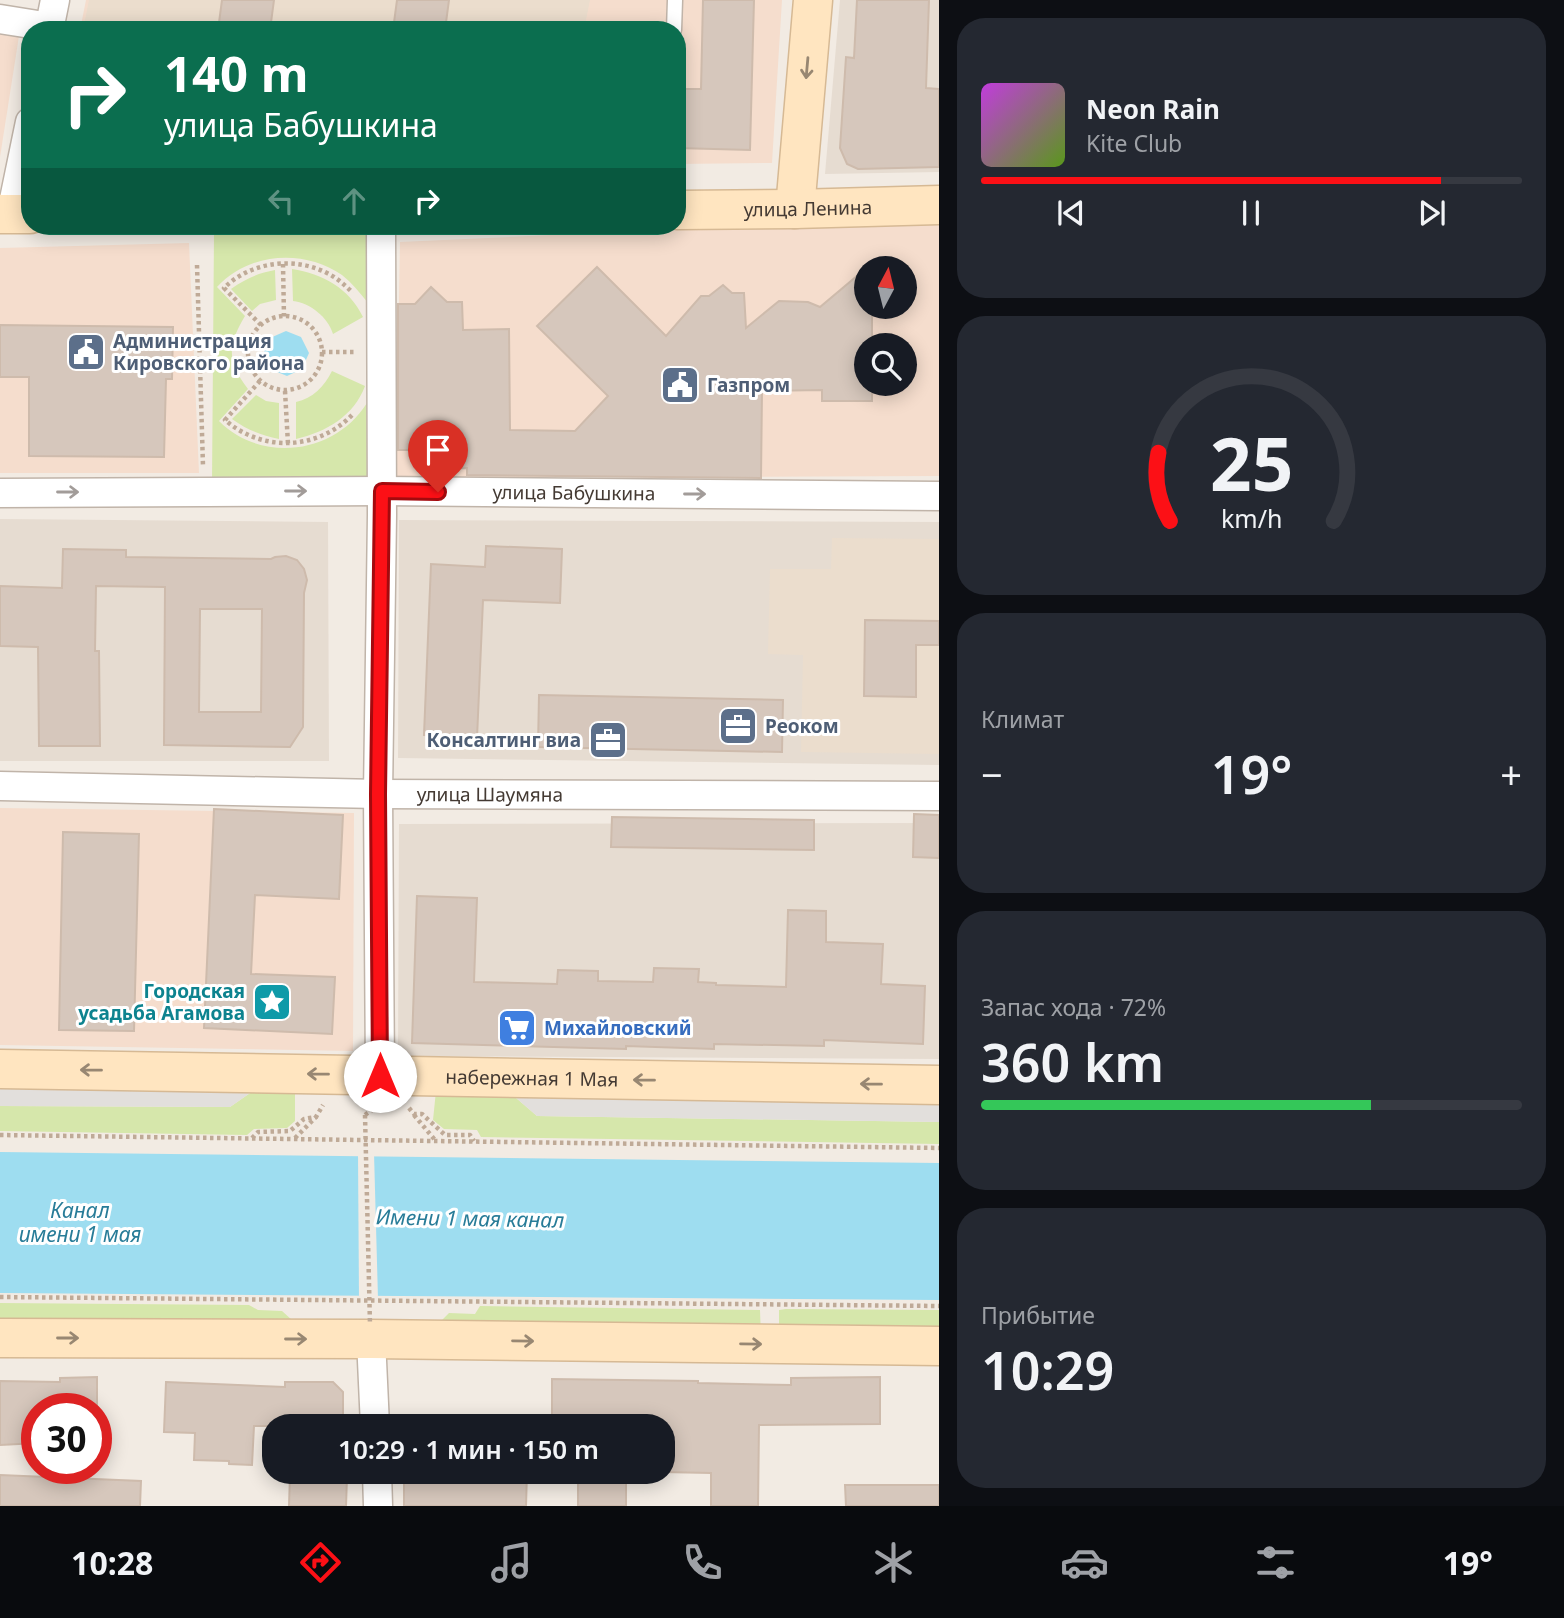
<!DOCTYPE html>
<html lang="ru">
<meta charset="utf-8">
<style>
:root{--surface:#171b24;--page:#242831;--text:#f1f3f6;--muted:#9ea1a6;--line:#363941;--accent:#fc1016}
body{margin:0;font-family:"Noto Sans",sans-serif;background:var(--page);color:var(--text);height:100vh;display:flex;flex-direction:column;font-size:26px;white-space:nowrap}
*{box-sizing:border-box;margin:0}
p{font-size:23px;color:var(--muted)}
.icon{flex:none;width:38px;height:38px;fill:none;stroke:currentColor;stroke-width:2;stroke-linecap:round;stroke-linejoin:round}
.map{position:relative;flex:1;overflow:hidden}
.side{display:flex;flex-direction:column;gap:18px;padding:18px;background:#0d0f14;width:625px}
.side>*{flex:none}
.top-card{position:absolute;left:21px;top:21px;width:665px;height:214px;border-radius:28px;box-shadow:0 4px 18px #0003;background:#0b6e4f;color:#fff;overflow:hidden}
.needle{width:46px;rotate:7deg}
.buttons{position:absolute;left:854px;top:256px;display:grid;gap:14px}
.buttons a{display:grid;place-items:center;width:63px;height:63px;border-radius:50%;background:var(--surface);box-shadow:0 4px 18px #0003;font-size:35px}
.speed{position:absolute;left:21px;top:1393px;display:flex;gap:14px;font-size:35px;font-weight:700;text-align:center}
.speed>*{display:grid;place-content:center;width:91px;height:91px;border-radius:50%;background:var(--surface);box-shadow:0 4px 18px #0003;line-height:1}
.speed .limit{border:10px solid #d22;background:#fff;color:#111}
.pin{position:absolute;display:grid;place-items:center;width:60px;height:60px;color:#fff;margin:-72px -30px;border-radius:50% 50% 50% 0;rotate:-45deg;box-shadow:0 0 7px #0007}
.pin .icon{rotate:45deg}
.me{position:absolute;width:77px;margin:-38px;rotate:0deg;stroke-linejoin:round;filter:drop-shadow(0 0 5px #0008)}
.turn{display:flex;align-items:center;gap:24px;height:147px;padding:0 28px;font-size:32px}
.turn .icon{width:91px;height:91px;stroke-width:2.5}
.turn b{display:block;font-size:49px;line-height:60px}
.lanes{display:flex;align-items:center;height:66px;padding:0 28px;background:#0003;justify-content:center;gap:35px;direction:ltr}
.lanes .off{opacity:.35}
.big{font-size:52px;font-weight:600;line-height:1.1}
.side .tile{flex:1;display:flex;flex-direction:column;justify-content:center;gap:10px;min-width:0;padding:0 24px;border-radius:28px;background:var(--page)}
.side .dial{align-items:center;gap:0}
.dial svg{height:182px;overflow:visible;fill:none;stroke:var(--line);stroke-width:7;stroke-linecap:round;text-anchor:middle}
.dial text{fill:var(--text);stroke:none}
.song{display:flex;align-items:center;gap:21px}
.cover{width:84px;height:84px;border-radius:10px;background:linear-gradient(135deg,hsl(290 70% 55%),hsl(90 70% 35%))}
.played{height:7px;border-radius:4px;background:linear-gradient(90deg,var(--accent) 85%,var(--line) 85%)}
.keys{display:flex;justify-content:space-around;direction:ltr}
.heat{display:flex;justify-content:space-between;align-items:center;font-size:38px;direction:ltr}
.charge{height:10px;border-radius:5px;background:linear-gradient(90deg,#34c759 72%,var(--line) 0)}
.trip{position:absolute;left:262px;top:1414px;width:413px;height:70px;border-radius:28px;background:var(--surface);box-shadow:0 4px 18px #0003;font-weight:600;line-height:70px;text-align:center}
.tabs{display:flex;height:112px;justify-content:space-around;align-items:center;background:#090b0e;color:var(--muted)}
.tabs .icon{width:49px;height:49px}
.tabs .selected{color:var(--accent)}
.tabs b{font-size:32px;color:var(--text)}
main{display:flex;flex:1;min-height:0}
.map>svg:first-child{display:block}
.residential{fill:#e6dcd1}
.commercial{fill:#f5ddcd;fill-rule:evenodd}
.education{fill:#ebddcd}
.green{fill:#d6e7ab}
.parking{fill:#e2dfdc}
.water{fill:#9eddf0}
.pier{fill:#f2ebe3}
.building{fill:#d6c7bc;stroke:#cebbac;stroke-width:2;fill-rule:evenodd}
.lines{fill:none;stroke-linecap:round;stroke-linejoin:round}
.lane-casing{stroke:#c0b4a9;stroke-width:17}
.street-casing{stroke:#c0b4a9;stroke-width:31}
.secondary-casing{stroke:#d6b994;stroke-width:41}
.path{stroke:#bfaa97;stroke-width:4.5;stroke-dasharray:3.5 3.5;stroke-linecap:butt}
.lane{stroke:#fff;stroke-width:14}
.street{stroke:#fff;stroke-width:28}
.secondary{stroke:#ffe5c0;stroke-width:38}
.path-bridge{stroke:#bfaa97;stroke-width:4.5;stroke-dasharray:3.5 3.5;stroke-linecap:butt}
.oneway{stroke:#988772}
.oneway2{stroke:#a29c99}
.route-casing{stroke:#a40a0e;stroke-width:18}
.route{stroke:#fc1016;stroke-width:12}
.labels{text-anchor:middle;stroke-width:6;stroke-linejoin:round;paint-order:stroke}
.street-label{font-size:19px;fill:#443a33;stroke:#fff}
.service-label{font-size:19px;font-weight:bold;fill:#4e5e75;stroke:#fff;text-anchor:start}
.culture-label{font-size:19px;font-weight:bold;fill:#0d838f;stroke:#fff;text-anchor:end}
.shop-label{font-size:19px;font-weight:bold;fill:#366cbe;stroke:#fff;text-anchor:start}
.water-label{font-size:21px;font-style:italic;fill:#287c98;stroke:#fff}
</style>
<main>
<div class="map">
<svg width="940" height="1506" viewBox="0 0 940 1506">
<rect width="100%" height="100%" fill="#f2ebe3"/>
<g class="residential">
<path d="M 840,0 L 939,0 L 939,172 L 825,174 Z"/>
<path d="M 0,519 L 328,522 L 329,761 L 0,761 Z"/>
<path d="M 399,520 L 939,522 L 939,765 L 398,758 Z"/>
<path d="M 939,823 L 939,1059 L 398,1056 L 399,824 Z"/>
</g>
<g class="commercial">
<path d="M 86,0 L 782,0 L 772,163 L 677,164 L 677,30 L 80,30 Z"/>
<path d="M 0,34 L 19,36 L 0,157 Z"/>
<path d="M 939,217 L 939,476 L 396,478 L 400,242 ZM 866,268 L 905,268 L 905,306 L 866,306 ZM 866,345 L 905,345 L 905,383 L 866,383 Z"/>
<path d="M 189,243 L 199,473 L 0,473 L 0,248 Z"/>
<path d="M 0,808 L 354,813 L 353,1051 L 0,1045 Z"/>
</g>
<g class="education">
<path d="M 89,0 L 590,0 L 584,30 L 83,30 Z"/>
<path d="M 832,538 L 939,539 L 939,754 L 801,752 L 803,655 L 768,654 L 770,569 L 831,569 Z"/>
</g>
<g class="green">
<path d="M 214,233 L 374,234 L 368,303 C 360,293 352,283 342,275 C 304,249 249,252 217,287 L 245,316 C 227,346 227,361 248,389 L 219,421 C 262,464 335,454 367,403 L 374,403 L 375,484 L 212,482 Z"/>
<path d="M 292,269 C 323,274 349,288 363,317 L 333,334 C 328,317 310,303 293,301 Z"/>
<path d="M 275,270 L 276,300 L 260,304 L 252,311 L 231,289 C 245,279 258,273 275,270 Z"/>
<path d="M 332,371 L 365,386 C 354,416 326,432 296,439 L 296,402 C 313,398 324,387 332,371 Z"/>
<path d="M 256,395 L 266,401 L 279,403 L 279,439 C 261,435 247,430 232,419 Z"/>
<path d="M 253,1091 L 295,1092 L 295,1121 L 287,1128 L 254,1129 L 247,1135 L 0,1131 L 0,1106 L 230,1107 Z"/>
<path d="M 436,1091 L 508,1091 L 537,1116 L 939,1122 L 940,1144 L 481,1137 L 477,1130 L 444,1129 L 433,1120 Z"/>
<path d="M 0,1303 L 249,1305 L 258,1310 L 282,1311 L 303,1330 L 0,1329 Z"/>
<path d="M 480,1306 L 760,1310 L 761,1338 L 438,1324 L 449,1313 L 475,1314 Z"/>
<path d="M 786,1309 L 939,1310 L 939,1338 L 779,1336 L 779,1310 Z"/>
</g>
<g class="parking">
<path d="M 0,1088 L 253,1091 L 230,1107 L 0,1106 Z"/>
<path d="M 508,1091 L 939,1096 L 939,1122 L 537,1116 Z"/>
</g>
<g class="water">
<path d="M 286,331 L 301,337 L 309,353 L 302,369 L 287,376 L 270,369 L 263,354 L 270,338 Z"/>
<path d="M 0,1152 L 939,1163 L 939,1300 L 0,1293 Z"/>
</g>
<path class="pier" d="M 358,1153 L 374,1153 L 378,1299 L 359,1299 Z"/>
<g class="building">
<path d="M 222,0 L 274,0 L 270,30 L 218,30 Z"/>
<path d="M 397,0 L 449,0 L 445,30 L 393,30 Z"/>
<path d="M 703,0 L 754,0 L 750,150 L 677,148 L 677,89 L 701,89 Z"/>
<path d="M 857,0 L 929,0 L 926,88 L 939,89 L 939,167 L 858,169 L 847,164 L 840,148 L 846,57 L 854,58 Z"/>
<path d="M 597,267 L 666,336 L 701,296 L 709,296 L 723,285 L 732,293 L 744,293 L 746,328 L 779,301 L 808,302 L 820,307 L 857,276 L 866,287 L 866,306 L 872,306 L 872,345 L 866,345 L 866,383 L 872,383 L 872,401 L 822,401 L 822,390 L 762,391 L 761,478 L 467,475 L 467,468 L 436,469 L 435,450 L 398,450 L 398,304 L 415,304 L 431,287 L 447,302 L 462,302 L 463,330 L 509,329 L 510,430 L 575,431 L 608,396 L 537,326 Z"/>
<path d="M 0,325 L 173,327 L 172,379 L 166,379 L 164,457 L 29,456 L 29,377 L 0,377 Z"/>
<path d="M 486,546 L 562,549 L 560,603 L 483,600 L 477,738 L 424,735 L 431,564 L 485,567 Z"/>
<path d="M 63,549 L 126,550 L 126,557 L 271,559 L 275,557 L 286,556 L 297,560 L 304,569 L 307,580 L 304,593 L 303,727 L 290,747 L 164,745 L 165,587 L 96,586 L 95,651 L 99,651 L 100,746 L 39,746 L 38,647 L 0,646 L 0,586 L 62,588 ZM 200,609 L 262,609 L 261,712 L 199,712 Z"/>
<path d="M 865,620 L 939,621 L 939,645 L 916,645 L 916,697 L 864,696 Z"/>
<path d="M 539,695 L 783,700 L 782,752 L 538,747 Z"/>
<path d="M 214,809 L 343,815 L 339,899 L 255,895 L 251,974 L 335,977 L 332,1034 L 204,1028 Z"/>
<path d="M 914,814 L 939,815 L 939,858 L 913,857 Z"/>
<path d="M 612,817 L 814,820 L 814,850 L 611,847 Z"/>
<path d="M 63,832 L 139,834 L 134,1031 L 59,1030 Z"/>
<path d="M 417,896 L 477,898 L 474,982 L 557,984 L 558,970 L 598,971 L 598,981 L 653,982 L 654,968 L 699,969 L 698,982 L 716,983 L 716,985 L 786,987 L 788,910 L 826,911 L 826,942 L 883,944 L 881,984 L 925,986 L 923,1044 L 824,1040 L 824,1046 L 714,1044 L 714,1049 L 626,1046 L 626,1049 L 412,1043 Z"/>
<path d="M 97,1377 L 97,1409 L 37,1409 L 37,1443 L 0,1445 L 0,1381 L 60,1382 L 60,1378 Z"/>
<path d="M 880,1377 L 880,1424 L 759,1425 L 758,1506 L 711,1506 L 711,1473 L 663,1472 L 663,1426 L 552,1426 L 552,1379 L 698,1381 L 698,1383 L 791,1385 L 791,1378 Z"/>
<path d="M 166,1382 L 285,1387 L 285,1382 L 333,1382 L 343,1392 L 343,1426 L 254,1426 L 252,1465 L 229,1464 L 229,1461 L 194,1460 L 195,1433 L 164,1432 Z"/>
<path d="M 404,1472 L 527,1472 L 526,1506 L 404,1506 Z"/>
<rect x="578" y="1472" width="48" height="34"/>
<path d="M 0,1475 L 141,1481 L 140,1506 L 0,1506 Z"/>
<path d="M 290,1475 L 347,1477 L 346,1506 L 289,1506 Z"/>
<path d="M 845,1485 L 939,1485 L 939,1506 L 846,1506 Z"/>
</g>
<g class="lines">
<defs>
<path id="lane" d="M 674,30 L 675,0"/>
<g id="street">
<path d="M 0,19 L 50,27"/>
<path d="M 49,30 L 55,0"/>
<path d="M 11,214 L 30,122"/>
<path id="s1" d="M 0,493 L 382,491 L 940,496"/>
<path id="s2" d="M 0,786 L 378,794 L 940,796"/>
<path d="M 380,1076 L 378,794 L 382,515 L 381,226"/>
<path d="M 371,1339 L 375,1426"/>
<path d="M 377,1472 L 378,1506"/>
</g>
<g id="secondary">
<path d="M 795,209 L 813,0"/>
<path id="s3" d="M 677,210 L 795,209 L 940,205"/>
<path d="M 0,214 L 30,214"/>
<path id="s4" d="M 0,1069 L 940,1085"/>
<path d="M 0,1338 L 371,1339 L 940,1346"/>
</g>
</defs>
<use href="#lane" class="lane-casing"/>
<use href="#street" class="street-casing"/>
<use href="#secondary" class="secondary-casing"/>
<g class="path">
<path d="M 283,264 L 284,317"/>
<path d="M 197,265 L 203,466"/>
<circle cx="285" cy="353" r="37"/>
<path d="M 261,325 L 224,288 C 250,262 294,256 327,273 C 337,278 345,285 353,293"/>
<path d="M 322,352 L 356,352"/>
<path d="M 260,381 L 225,420 C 263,453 319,450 353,414"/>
<path d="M 285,391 L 288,444"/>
<path d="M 409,1108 L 414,1114 L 422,1114 L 445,1135 L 470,1135 L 474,1141"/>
<path d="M 365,1115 L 376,1107"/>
<path d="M 414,1115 L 435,1140"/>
<path d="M 0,1135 L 940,1148"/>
<path d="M 252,1138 L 258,1132 L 290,1131 L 304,1119 L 316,1117 L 323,1105"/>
<path d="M 295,1138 L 316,1117"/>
<path d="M 0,1297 L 940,1306"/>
</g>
<use href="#lane" class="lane"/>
<use href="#street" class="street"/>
<use href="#secondary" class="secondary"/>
<path class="path-bridge" d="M 365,1115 L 370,1325"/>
</g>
<defs><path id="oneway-shaft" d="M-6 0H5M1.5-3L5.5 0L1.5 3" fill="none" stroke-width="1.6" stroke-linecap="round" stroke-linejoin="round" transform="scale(1.75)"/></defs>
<g class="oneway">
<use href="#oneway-shaft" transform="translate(807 68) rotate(95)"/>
<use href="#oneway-shaft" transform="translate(91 1070) rotate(-179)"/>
<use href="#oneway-shaft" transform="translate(318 1074) rotate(-179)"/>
<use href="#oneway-shaft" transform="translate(644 1080) rotate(-179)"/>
<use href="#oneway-shaft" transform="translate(871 1084) rotate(-179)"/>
<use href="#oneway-shaft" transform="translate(68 1338)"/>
<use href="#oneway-shaft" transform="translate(296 1339)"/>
<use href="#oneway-shaft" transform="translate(523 1341) rotate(1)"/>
<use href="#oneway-shaft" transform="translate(751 1344) rotate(1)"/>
</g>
<g class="oneway2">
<use href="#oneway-shaft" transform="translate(296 491)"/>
<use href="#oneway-shaft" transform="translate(68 492)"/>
<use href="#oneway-shaft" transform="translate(695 494)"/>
</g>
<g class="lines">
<defs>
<path id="route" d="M 380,1076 L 378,794 L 382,491 L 438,492"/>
</defs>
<use href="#route" class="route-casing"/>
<use href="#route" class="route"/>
</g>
<defs>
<symbol id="civic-square" viewBox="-11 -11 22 22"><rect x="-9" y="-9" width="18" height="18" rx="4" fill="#5c6f8a" stroke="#fff"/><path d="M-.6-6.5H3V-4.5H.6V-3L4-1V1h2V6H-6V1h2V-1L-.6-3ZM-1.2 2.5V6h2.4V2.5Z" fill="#fff"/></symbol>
<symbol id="office-square" viewBox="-11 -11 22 22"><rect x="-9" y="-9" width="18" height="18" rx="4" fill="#5c6f8a" stroke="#fff"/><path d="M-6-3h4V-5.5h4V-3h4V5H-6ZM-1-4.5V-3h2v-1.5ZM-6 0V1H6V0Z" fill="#fff"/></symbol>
<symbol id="sight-square" viewBox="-11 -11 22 22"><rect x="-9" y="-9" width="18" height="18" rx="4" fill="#0f9aa8" stroke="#fff"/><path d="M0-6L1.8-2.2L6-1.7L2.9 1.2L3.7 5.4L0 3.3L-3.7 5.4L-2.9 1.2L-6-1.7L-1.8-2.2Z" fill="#fff"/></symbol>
<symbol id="supermarket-square" viewBox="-11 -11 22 22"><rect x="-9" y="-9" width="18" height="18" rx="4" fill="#3f7fe0" stroke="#fff"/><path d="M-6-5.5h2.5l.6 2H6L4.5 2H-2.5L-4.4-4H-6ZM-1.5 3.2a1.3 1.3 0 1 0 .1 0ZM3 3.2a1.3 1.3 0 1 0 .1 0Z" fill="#fff"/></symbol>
</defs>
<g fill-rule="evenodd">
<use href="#civic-square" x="64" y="330" width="44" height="44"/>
<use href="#civic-square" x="658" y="363" width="44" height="44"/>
<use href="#office-square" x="716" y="704" width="44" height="44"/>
<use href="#office-square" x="586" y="718" width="44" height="44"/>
<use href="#sight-square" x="250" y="980" width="44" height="44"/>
<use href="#supermarket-square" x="495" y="1006" width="44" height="44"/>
</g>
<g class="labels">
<g class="street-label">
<text dy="7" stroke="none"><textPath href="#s3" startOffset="131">улица Ленина</textPath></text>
<text dy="7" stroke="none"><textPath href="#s1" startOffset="574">улица Бабушкина</textPath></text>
<text dy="7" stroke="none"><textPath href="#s2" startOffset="490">улица Шаумяна</textPath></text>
<text dy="7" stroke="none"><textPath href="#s4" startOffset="532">набережная 1 Мая</textPath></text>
</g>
<g class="service-label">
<text x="113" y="348">Администрация<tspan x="113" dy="22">Кировского района</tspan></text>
<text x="707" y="392">Газпром</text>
<text x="765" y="733">Реоком</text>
<text x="581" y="747" text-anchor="end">Консалтинг виа</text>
</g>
<g class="culture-label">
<text x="245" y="998">Городская<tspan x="245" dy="22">усадьба Агамова</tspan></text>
</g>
<g class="shop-label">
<text x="544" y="1035">Михайловский</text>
</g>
<g class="water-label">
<text x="80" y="1218">Канал<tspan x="80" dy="24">имени 1 мая</tspan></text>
<text transform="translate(470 1219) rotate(1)" y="7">Имени 1 мая канал</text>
</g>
</g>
</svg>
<div class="buttons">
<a><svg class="needle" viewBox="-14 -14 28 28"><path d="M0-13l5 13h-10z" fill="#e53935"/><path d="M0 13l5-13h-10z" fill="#9ea1a6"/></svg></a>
<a><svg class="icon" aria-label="search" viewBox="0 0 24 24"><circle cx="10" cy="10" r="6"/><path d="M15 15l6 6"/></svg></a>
</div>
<div class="speed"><div class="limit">30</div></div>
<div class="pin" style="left:438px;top:492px;background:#d93025"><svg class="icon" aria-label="arrive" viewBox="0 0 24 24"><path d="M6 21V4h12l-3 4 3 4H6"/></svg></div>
<svg class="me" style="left:380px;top:1076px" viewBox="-20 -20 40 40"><circle r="19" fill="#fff"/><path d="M0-13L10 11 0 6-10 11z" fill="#fc1016"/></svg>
<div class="trip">10:29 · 1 мин · 150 m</div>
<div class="top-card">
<div class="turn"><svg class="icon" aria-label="right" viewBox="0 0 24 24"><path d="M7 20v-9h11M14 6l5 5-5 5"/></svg><div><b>140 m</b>улица Бабушкина</div></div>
<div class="lanes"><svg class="icon off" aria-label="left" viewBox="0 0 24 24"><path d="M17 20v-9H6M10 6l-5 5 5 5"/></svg><svg class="icon off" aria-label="ahead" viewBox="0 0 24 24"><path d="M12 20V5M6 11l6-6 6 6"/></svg><svg class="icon" aria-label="right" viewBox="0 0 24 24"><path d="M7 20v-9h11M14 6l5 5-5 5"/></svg></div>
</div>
</div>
<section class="side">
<div class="tile">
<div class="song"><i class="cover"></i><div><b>Neon Rain</b><p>Kite Club</p></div></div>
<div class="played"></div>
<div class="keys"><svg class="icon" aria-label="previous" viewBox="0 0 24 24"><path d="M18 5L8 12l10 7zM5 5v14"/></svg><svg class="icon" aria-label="pause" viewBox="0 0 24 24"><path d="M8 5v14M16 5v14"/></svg><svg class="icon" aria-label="next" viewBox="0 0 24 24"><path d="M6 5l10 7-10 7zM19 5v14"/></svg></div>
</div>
<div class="tile dial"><svg viewBox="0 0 100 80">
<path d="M14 69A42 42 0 1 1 86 69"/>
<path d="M14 69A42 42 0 0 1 9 39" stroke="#fc1016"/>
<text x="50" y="56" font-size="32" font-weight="700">25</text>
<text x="50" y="72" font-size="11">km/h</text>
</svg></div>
<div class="tile"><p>Климат</p>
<div class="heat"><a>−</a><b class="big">19°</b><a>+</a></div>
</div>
<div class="tile"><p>Запас хода · 72%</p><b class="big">360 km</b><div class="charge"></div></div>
<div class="tile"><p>Прибытие</p><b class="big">10:29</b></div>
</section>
</main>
<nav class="tabs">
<b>10:28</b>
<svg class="icon selected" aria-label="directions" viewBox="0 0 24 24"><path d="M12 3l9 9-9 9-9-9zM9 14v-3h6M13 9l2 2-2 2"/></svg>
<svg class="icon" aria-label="music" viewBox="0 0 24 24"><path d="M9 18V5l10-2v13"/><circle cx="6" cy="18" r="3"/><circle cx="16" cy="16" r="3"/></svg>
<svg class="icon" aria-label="phone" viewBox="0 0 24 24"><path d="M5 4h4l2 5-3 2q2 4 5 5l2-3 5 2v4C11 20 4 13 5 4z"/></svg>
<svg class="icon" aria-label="climate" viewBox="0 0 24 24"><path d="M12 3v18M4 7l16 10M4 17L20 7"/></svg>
<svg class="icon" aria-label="car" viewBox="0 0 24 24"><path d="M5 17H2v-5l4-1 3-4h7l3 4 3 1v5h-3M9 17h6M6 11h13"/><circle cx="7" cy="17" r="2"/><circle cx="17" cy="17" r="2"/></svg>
<svg class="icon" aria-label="filters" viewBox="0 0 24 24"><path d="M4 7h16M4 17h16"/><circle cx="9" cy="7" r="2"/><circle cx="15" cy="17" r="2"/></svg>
<b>19°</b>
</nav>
